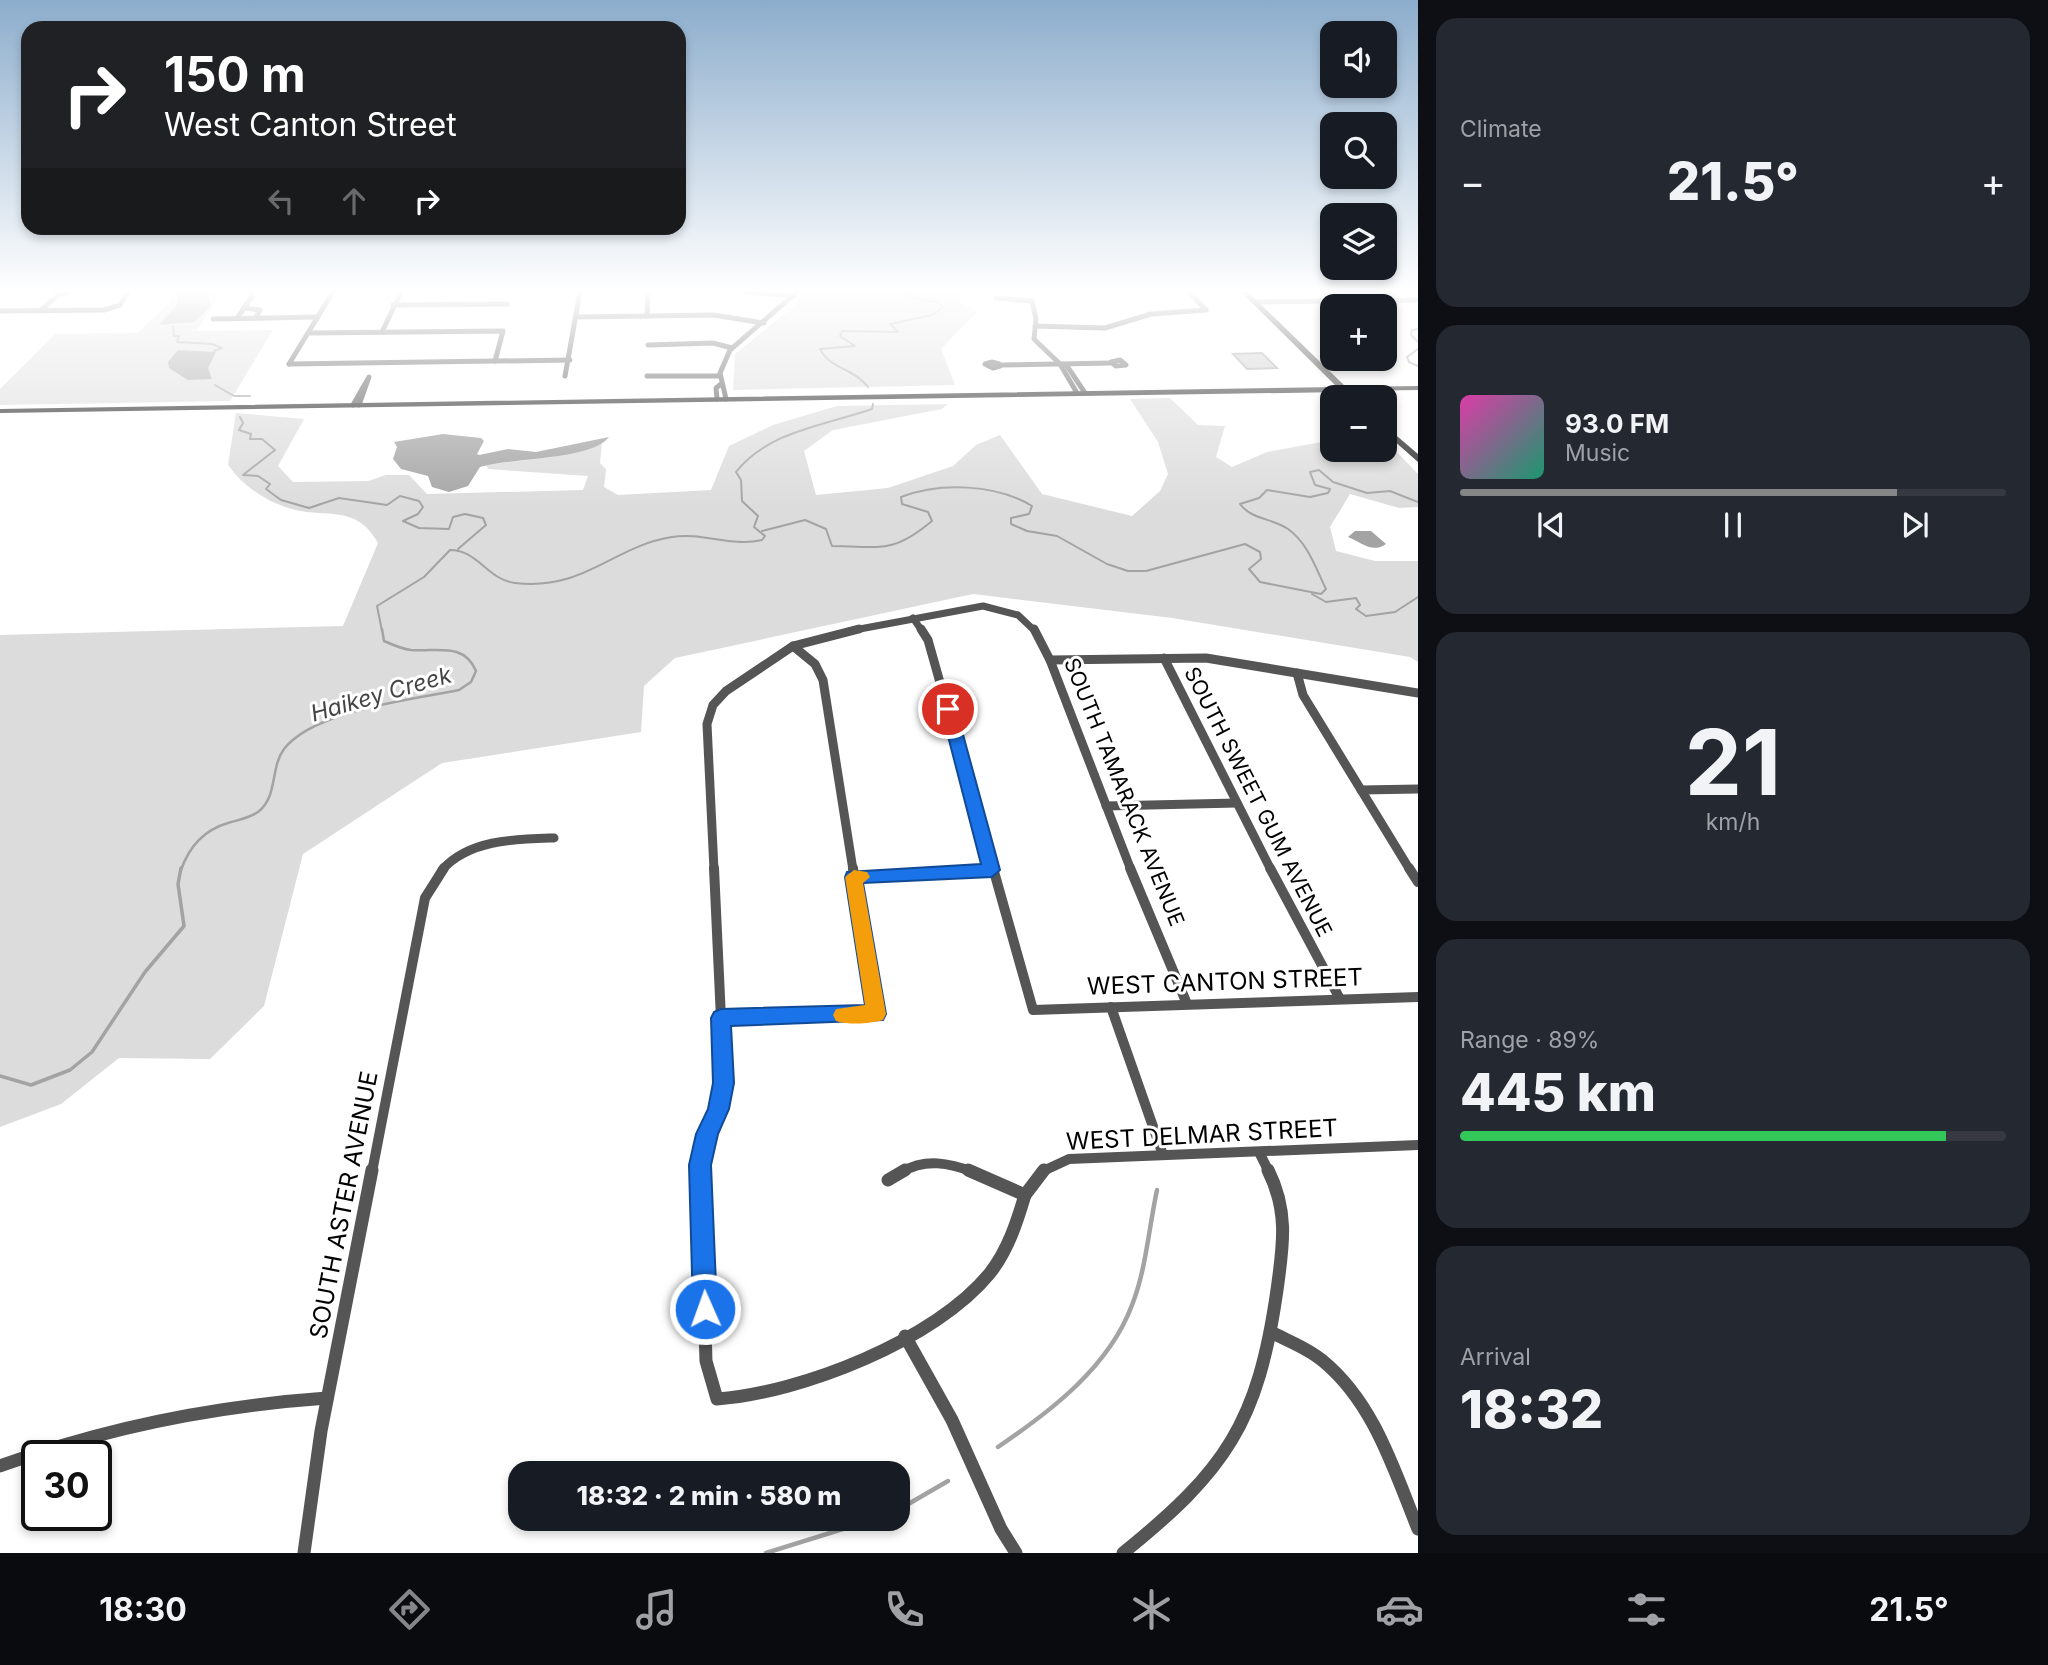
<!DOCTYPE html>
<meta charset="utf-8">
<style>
:root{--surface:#171b24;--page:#242831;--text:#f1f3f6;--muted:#9ea1a6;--line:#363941;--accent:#858687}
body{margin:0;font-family:Inter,sans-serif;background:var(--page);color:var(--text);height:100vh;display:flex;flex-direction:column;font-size:26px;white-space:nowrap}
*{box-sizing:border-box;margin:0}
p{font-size:23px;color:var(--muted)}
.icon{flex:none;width:38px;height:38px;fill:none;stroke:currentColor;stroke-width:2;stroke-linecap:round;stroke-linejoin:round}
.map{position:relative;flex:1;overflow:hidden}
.drawer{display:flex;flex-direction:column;gap:18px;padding:18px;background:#0d0f14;width:630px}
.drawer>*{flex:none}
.banner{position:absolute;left:21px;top:21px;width:665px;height:214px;border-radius:21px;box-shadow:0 4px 10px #0003;background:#202124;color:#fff;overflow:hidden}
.fabs{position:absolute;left:1320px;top:21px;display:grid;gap:14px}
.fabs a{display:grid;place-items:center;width:77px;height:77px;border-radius:14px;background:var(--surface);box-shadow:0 4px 10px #0003;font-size:35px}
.speed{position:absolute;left:21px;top:1440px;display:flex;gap:14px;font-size:35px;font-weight:700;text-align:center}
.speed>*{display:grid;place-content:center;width:91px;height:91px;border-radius:50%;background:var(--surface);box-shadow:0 4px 10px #0003;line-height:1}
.speed .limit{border:4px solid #111;border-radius:10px;background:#fff;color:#111}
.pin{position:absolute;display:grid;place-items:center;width:60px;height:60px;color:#fff;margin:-30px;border:4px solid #fff;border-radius:50%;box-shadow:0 2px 7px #0007}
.me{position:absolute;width:77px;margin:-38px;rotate:358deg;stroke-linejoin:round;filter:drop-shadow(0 0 5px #0008)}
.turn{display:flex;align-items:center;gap:24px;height:147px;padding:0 28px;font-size:32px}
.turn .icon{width:91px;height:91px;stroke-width:2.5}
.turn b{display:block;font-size:49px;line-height:60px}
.lanes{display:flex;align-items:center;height:66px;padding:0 28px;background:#0003;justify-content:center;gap:35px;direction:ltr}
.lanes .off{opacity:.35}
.big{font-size:52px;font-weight:800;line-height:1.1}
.drawer .tile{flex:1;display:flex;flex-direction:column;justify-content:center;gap:10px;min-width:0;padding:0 24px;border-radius:21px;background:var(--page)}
.drawer .dial{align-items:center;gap:0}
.dial b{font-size:91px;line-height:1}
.song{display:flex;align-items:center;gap:21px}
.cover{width:84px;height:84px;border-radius:10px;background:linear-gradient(135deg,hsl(320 70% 55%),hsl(160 70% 35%))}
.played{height:7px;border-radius:4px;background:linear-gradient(90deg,var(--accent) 80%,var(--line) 80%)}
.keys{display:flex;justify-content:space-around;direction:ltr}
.heat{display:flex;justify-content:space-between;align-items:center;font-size:38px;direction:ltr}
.charge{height:10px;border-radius:5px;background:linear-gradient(90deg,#34c759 89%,var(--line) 0)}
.trip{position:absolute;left:508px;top:1461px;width:402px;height:70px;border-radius:21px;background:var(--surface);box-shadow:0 4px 10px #0003;font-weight:800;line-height:70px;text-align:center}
.dock{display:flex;height:112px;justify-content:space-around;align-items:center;background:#090b0e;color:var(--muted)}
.dock .icon{width:49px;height:49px}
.dock .current{color:var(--accent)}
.dock b{font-size:32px;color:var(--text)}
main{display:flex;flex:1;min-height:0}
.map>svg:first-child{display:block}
.green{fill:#dcdcdc}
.water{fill:#a3a3a3}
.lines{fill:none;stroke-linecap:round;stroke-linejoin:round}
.stream-far3{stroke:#a3a3a3;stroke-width:2}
.stream-far2{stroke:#a3a3a3;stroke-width:2.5}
.stream-far1{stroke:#a3a3a3;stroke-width:3.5}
.stream{stroke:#a3a3a3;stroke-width:4.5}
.building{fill:#c4c4c4;stroke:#999;stroke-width:2}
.street-far4{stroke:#555;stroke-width:5}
.street-far3{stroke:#555;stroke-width:7}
.street-far2{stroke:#555;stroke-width:9}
.street-far1{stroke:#555;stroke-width:10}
.street{stroke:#555;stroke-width:13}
.secondary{fill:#222;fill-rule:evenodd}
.route{fill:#1a73e8;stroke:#114b97;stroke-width:2}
.slow{fill:#f59e0b}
.labels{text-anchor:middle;stroke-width:6;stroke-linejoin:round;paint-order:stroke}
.street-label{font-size:21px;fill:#000;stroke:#fff}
.water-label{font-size:23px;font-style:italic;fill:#444;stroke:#fff}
.near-street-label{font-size:24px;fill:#000;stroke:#fff}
</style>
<main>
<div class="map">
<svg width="1418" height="1553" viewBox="0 0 1418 1553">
<rect width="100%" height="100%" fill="#fff"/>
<g class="green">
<path d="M 170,292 L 213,292 L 218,298 L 196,331 L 273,330 L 230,401 L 0,405 L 0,389 L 55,334 L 138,333 L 171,301 Z"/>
<path d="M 803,292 L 959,292 L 960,302 L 977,312 L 941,349 L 955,385 L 733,390 L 735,354 L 793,307 Z"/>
<path d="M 1170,398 L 1198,425 L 1225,426 L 1216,457 L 1232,467 L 1267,452 L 1332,440 L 1332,450 L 1384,450 L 1384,439 L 1418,474 L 1418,507 L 1399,508 L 1350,494 L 1330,527 L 1336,551 L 1375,561 L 1418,561 L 1418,662 L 1410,657 L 1172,618 L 973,594 L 675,658 L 644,686 L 641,732 L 442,763 L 303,854 L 264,1006 L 210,1059 L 119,1058 L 61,1104 L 0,1127 L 0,635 L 343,626 L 378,543 C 360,511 339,515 307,512 C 276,508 247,491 228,465 L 236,413 L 304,419 L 278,466 L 293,482 L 368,481 L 386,475 L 409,475 L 427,494 L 583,490 L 588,476 L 488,469 L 486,465 L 552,457 L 602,443 L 600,463 L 606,469 L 604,487 L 618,495 L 711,490 L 729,446 L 773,425 L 837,406 L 948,404 L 942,409 L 833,430 L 804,451 L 816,495 L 888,488 L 953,466 L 976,445 L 1000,435 L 1042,494 L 1132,516 L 1160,491 L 1168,474 L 1158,442 L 1130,399 Z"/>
</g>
<g class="water">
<path d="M 177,292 L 209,292 L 209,308 L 194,322 L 159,325 L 177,305 Z"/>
<path d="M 178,350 L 216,352 L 208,368 L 212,379 L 188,380 L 169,368 L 168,362 Z"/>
<path d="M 443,434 L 481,438 L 484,441 L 477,454 L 479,455 L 508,449 L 536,452 L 609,437 C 592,460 509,458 480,467 L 468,486 L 449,492 L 432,487 L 428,476 L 401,469 L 393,459 L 397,447 L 394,442 Z"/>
<path d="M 1355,531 L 1371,531 L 1386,544 C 1372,554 1361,542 1348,537 Z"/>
</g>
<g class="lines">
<g class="stream-far3">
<path d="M 173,326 L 174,336 L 179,336 L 177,342 L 212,344 L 222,348 L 214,351"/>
<path d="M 1418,329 L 1412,330 L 1411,335 L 1418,342"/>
<path d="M 1418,349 L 1407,357 L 1409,362 L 1418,366"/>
<path d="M 215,385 L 234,396 L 250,396"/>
<path d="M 868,387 C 855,369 830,369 820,349 L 855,346 L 840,336 L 842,331 L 898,332 L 890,324 L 932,315 L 943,307 L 939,303 L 901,295 L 913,292"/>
<path d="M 240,417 L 243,423 L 239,430 L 251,434 L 250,439 L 262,439 L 275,450 L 243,475 L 258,476 L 270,484 L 266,489 L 281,500 L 309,508 L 339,498 L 387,505 L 400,496 L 419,501 L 423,507 L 418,514 L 403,521 L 419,528 L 449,529 L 453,517 L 465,514 L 483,518 L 486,525 L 458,549"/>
<path d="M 762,531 L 805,520 L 826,529 L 832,546 C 881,546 891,555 932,521 L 928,512 L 902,504 L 901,497 C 940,482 996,484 1032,506 L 1029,514 L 1011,518 L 1011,524 L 1027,531 L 1057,536 L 1107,564 L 1128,571 L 1146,571 L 1245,544 L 1260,552 L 1261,559 L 1249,569 L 1260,582 L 1321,594 L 1326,589 C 1316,569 1308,543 1288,529 C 1272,518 1252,520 1240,504 L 1259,498 L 1267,490 L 1310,497 L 1328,493 L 1330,489 L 1315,485 L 1310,472 L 1319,470 L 1333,482 L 1367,493 L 1390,491 L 1418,502"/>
<path d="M 1312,594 L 1326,602 L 1356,598 L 1360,605 L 1356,609 L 1366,616 L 1395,612 L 1418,597"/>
<path d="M 382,631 L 377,606 L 424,577 L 450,550 C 478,550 488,580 515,583 C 585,591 613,546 672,537 C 702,532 731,547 762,540 L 765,536 L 754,527 L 758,516 L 742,501 L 741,480 L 736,472 C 768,431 826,425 872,409 L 873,404"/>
</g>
<path class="stream-far2" d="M 181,870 C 189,847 204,830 228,823 C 238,820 249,818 258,812 C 278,797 270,768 284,749 C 314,710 412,700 459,690 L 471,682 L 476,671 C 464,642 437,652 411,650 C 402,649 393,645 384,641 L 382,629"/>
<path class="stream-far1" d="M 0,1076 L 31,1085 L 70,1070 L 92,1052 L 145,972 L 184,926 L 178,884 L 181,868"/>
<g class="stream">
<path d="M 998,1447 C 1051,1411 1109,1367 1132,1305 C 1146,1270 1149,1227 1157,1190"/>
<path d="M 898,1510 L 948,1481"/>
<path d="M 766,1553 L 875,1519"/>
</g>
</g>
<path class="building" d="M 1262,353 L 1277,368 L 1247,369 L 1233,354 Z"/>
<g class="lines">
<g class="street-far4">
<path d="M 746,292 L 794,296"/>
<path d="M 1189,292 L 1206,310"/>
<path d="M 996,298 L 1032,301"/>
<path d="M 1032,301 L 1036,319 L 1034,339 L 1060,364 L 1067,366 L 1085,393"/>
<path d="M 1254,302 L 1418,300"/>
<path d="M 393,305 L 507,304"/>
<path d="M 244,308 L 260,310 L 256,317"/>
<path d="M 0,311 L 104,310 L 120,305 L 128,292"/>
<path d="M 40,311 L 58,295 L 67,292"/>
<path d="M 647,316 L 648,292"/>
<path d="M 238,317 L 252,296 L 251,292"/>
<path d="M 576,317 L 713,315 L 764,323"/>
<path d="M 213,319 L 316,317"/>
<path d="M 1035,326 L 1105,328 L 1151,314 L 1206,310"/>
<path d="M 382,332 L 401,292"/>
<path d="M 308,333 L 503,331 L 495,361"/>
<path d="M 648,345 L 713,343 L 732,348"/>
<path d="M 1120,360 L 1126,365 L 1116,366 L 1111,362 Z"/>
<path d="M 992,362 L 999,364 L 1000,366 L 993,368 L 985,364 Z"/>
<path d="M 289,364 L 570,360"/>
<path d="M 289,364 L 333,292"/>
<path d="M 1060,364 L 1077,393"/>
<path d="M 1000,365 L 1111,363"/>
<path d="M 565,376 L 580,292"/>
<path d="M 647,376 L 720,376"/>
<path d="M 717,399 L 716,388 L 721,384"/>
<path d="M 726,399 L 720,373 L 730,350 L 797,292"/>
<path d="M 353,405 L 369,377 L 359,405"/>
</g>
<g class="street-far3">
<path d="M 913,618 L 922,631"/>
<path d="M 849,631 L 983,606 L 1018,615 L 1035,631"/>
</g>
<g class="street-far2">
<path d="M 921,629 L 928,640 L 993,870"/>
<path d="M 1034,629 L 1050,660 L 1131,870"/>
<path d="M 793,646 L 815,664 L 823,680 L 853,870"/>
<path d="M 1164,658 L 1271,870"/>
<path d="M 1050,660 L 1206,658 L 1418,693"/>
<path d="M 1297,673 L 1303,695 L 1410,870"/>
<path d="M 1361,790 L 1418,789"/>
<path d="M 1106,806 L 1237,803"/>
<path d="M 442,870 C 469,839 517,839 554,838"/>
<path d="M 714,870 L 707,724 L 713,705 L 726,691 L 793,646 L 859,629"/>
</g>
<g class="street-far1">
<path d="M 993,868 L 1033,1010 L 1418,997"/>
<path d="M 1130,868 L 1187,1004"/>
<path d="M 1270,868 L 1340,999"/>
<path d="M 1409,868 L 1418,882"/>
<path d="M 854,877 L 992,870"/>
<path d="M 1111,1007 L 1163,1155"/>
<path d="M 721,1018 L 876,1014 L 853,868"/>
<path d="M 1259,1152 L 1269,1172"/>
<path d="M 372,1172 L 425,898 L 444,868"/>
<path d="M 700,1172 L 702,1154 L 724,1083 L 714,868"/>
<path d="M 902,1172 C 925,1158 950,1163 973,1172"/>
<path d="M 1041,1172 L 1069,1159 L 1418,1145"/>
</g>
<g class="street">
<path d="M 700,1170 L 706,1361 L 717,1399 C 801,1393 936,1340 990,1273 C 1008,1250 1017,1222 1025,1195"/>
<path d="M 968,1170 L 1025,1195 L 1044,1170"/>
<path d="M 888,1180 L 905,1170"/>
<path d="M 1271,1332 C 1288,1341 1308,1348 1323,1361 C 1374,1403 1394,1470 1418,1529"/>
<path d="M 905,1336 L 952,1420 L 1001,1529 L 1016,1553"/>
<path d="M 0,1466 C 107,1427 214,1406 327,1398"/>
<path d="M 304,1553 L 321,1431 L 372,1170"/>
<path d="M 1123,1553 C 1226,1470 1258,1423 1277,1290 C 1283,1246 1289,1212 1268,1170"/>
</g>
<g class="secondary">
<path d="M 1241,292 L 1248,292 L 1346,387 L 1418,386 L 1418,390 L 1350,391 L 1347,394 L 1342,392 L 0,413 L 0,409 L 1337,387 Z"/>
<path d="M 1384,425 L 1418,454 L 1418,462 L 1384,432 Z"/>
</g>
</g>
<linearGradient id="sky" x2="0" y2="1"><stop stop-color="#8cadcc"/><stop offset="0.57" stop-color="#fff"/><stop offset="1" stop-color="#fff" stop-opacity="0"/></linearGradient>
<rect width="1418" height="509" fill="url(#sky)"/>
<path class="route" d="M 948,704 L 956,709 L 1000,870 L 992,877 L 863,883 L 886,1014 L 883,1020 L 731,1026 L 734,1083 L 729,1109 L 718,1134 L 711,1165 L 717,1309 L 713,1318 L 705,1321 L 696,1318 L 693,1309 L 689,1165 L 696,1134 L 708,1109 L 713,1083 L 711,1018 L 714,1012 L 721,1009 L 865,1005 L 845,877 L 847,872 L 981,864 L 941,709 Z"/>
<path class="slow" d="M 854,870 L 867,872 L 870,877 L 863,883 L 886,1014 L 883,1020 C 870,1024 849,1025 836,1021 L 833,1015 L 836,1009 L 865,1005 L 845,877 Z"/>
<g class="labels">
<g class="street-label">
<text transform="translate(1124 792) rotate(68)" y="7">SOUTH TAMARACK AVENUE</text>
<text transform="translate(1258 802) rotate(63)" y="7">SOUTH SWEET GUM AVENUE</text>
</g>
<g class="water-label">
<text transform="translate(381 694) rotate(-16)" y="8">Haikey Creek</text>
</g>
<g class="near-street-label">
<text transform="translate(1225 982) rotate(-2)" y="8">WEST CANTON STREET</text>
<text transform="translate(1202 1135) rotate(-3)" y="8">WEST DELMAR STREET</text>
<text transform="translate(344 1205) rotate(-79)" y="8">SOUTH ASTER AVENUE</text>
</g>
</g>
</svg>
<div class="fabs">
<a><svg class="icon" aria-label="sound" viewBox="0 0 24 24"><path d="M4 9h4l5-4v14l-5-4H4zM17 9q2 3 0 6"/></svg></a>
<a><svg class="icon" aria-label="search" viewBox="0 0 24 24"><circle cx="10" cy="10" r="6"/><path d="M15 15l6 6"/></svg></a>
<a><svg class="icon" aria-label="layers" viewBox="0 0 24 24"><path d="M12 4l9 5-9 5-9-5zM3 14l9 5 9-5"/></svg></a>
<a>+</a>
<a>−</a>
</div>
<div class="speed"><div class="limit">30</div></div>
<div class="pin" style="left:948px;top:709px;background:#d93025"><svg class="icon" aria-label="arrive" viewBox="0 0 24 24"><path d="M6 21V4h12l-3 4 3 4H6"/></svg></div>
<svg class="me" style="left:705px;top:1309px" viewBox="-20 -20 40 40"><circle r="17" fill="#1a73e8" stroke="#fff" stroke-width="3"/><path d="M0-11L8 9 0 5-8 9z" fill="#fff"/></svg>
<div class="trip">18:32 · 2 min · 580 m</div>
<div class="banner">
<div class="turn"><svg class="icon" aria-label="right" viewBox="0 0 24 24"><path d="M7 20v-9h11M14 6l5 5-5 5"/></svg><div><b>150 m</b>West Canton Street</div></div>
<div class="lanes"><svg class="icon off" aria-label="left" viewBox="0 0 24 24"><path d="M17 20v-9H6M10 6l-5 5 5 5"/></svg><svg class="icon off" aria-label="ahead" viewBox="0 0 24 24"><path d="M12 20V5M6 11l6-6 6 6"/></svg><svg class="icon" aria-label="right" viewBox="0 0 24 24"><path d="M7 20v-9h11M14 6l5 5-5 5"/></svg></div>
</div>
</div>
<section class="drawer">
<div class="tile"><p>Climate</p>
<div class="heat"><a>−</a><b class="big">21.5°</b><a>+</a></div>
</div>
<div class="tile">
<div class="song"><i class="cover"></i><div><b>93.0 FM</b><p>Music</p></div></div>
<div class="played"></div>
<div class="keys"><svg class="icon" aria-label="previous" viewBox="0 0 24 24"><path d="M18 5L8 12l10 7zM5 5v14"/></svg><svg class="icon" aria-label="pause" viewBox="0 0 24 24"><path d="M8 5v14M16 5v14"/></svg><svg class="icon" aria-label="next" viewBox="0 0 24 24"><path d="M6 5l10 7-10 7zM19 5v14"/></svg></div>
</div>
<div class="tile dial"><b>21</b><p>km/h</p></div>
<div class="tile"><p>Range · 89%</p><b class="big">445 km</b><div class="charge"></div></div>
<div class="tile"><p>Arrival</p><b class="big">18:32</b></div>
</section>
</main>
<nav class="dock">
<b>18:30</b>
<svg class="icon current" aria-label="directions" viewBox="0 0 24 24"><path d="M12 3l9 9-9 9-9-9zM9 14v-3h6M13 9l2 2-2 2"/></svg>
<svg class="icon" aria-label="music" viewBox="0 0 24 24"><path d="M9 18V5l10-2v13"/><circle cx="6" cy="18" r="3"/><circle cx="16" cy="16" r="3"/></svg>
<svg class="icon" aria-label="phone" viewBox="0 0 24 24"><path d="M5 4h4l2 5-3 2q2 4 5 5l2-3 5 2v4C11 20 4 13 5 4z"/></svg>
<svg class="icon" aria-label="climate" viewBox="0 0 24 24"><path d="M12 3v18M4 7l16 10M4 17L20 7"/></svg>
<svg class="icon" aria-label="car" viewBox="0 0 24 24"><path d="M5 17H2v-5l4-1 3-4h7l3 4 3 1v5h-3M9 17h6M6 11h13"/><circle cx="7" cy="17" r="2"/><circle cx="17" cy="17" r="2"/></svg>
<svg class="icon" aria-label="filters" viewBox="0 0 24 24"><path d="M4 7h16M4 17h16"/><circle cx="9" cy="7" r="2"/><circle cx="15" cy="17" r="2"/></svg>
<b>21.5°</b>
</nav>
